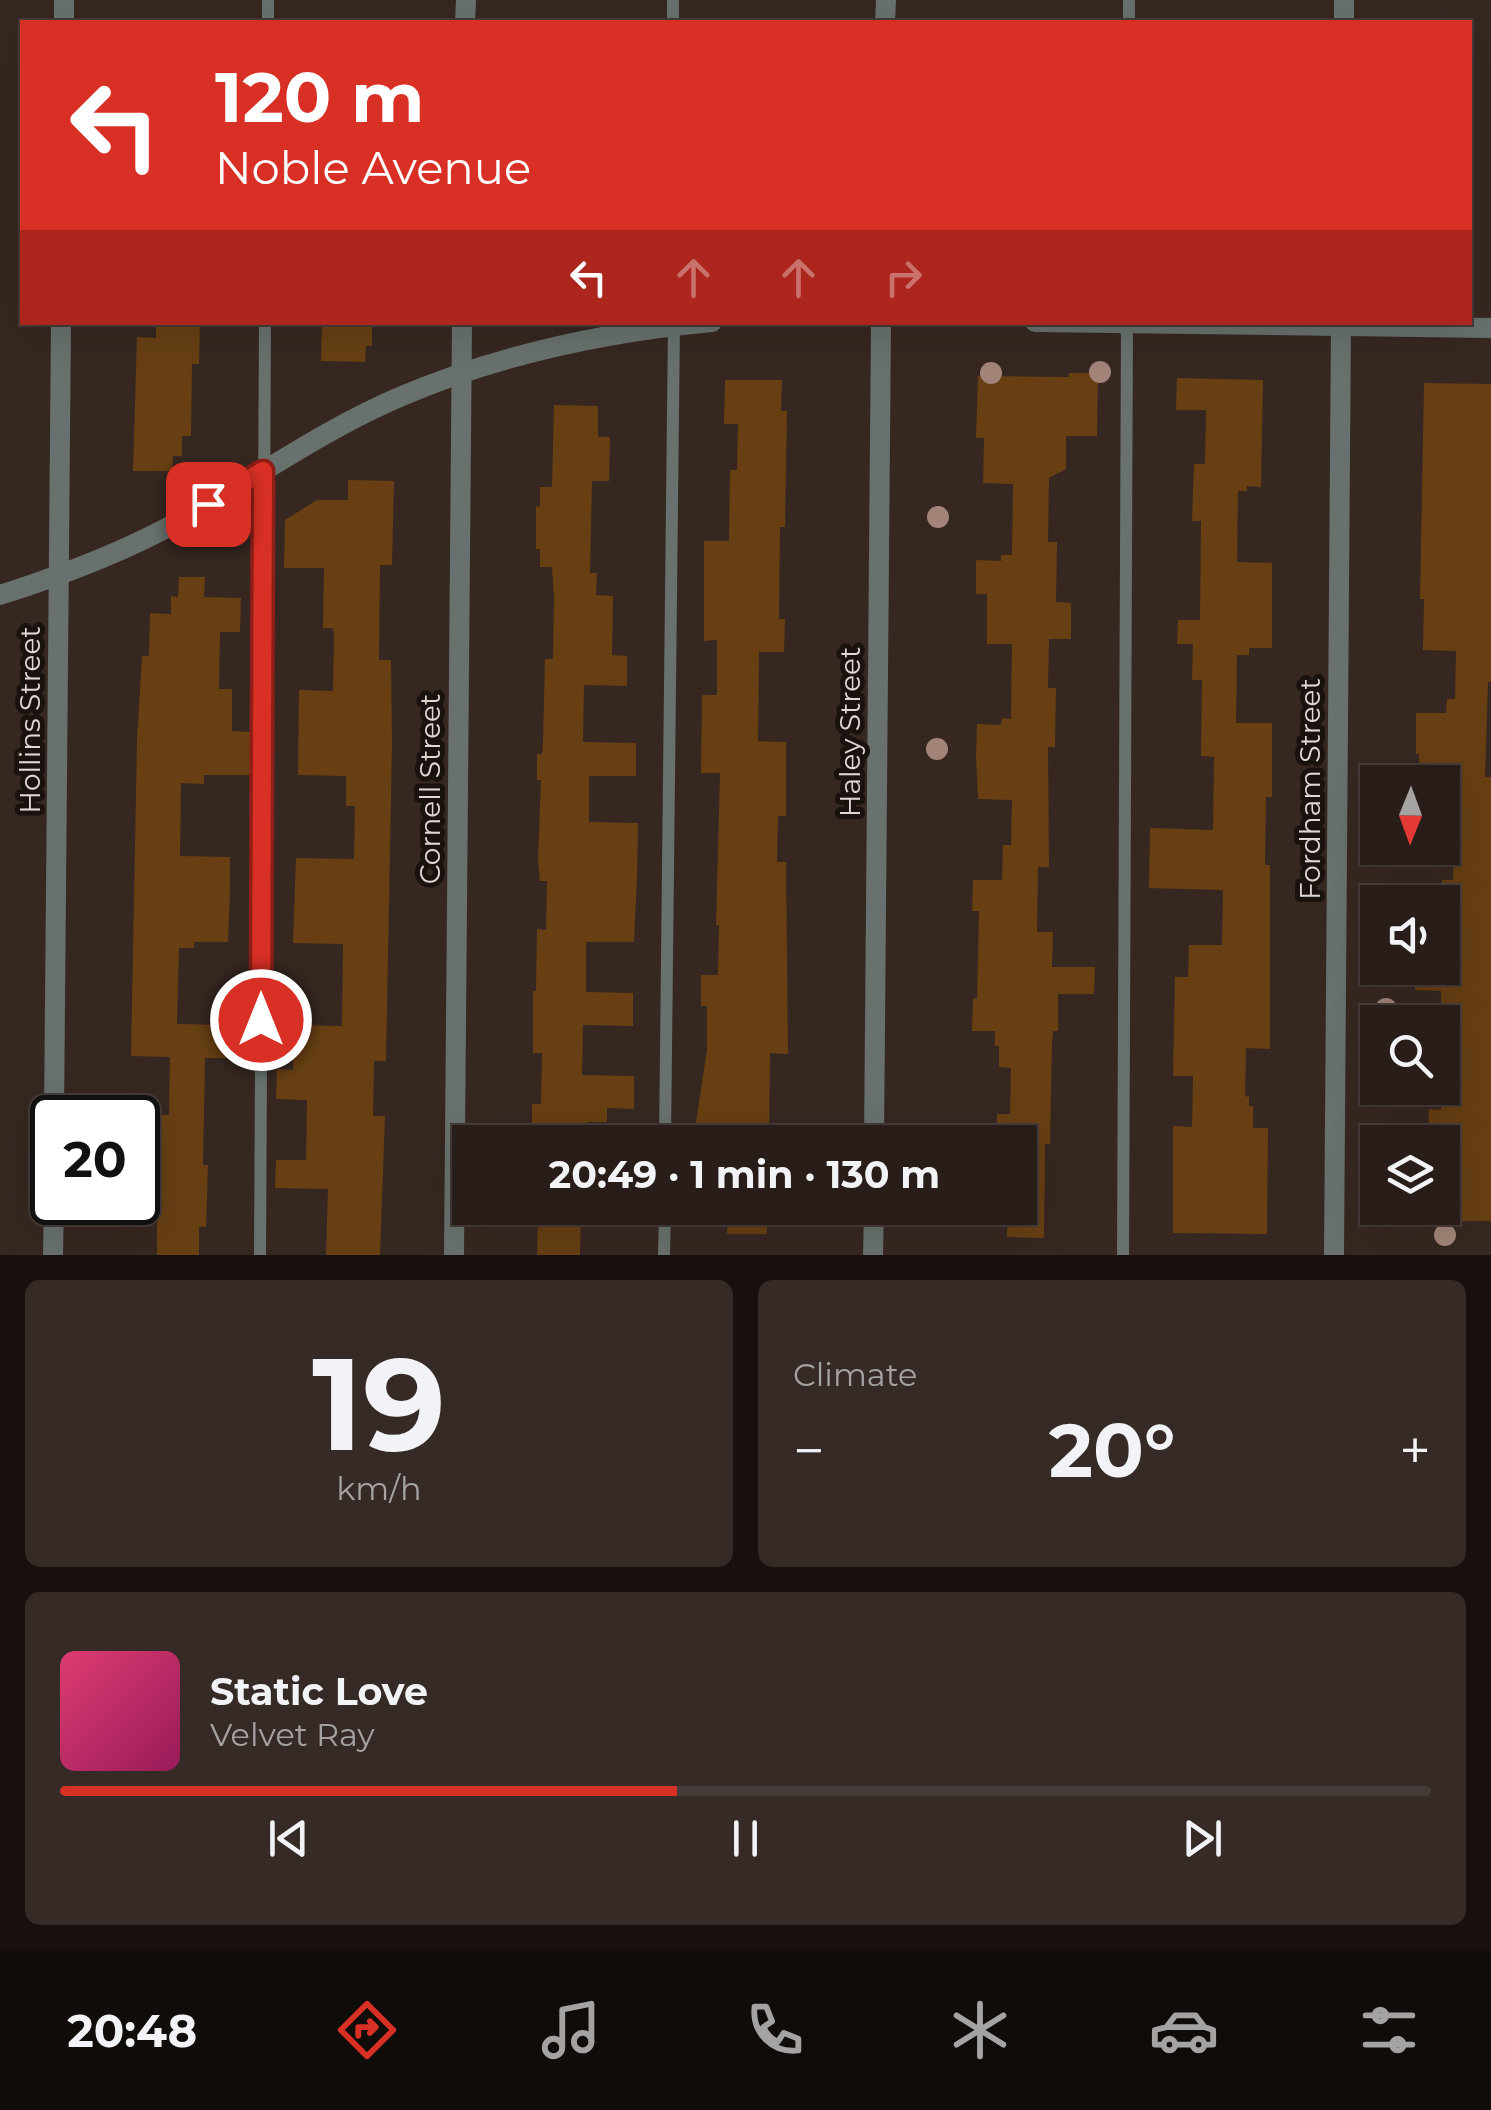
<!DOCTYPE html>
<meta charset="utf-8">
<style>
:root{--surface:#291d19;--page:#352a26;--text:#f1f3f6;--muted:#a5a2a2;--line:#453b38;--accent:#d93025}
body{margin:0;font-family:Montserrat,sans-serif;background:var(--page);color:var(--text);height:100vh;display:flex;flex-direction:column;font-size:38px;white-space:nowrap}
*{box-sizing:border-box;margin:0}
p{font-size:32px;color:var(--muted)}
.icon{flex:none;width:55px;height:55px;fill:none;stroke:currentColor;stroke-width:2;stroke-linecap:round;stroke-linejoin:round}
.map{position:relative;height:1255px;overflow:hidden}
.details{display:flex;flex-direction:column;gap:25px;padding:25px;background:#17100e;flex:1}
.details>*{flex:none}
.banner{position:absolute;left:20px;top:20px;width:1452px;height:305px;border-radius:0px;box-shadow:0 10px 40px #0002,0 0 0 2px var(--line);background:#d93025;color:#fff;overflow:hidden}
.needle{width:65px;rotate:181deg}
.tools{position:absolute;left:1360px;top:765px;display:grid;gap:20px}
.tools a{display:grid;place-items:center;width:100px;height:100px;border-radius:0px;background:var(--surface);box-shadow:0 10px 40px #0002,0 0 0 2px var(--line);font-size:50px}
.speed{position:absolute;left:30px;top:1095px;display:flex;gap:20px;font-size:50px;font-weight:700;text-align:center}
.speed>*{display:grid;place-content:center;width:130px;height:130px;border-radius:50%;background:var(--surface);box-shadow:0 10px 40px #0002,0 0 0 2px var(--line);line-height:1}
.speed .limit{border:5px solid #111;border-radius:15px;background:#fff;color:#111}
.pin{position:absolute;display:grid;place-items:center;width:85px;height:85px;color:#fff;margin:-42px;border-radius:20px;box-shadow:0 5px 15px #0006}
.me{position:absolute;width:110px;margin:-55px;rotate:0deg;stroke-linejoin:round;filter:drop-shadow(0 0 8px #0008)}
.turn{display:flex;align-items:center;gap:35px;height:210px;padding:0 30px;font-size:45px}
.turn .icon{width:130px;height:130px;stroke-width:2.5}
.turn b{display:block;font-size:70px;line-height:85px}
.lanes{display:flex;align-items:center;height:95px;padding:0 30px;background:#0003;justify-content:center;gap:50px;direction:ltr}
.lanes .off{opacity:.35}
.big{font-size:75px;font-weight:700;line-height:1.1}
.details .tile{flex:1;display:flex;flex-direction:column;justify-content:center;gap:15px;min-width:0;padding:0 35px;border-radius:15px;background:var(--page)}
.details .dial{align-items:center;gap:0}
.dial b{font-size:130px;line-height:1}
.song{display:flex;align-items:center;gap:30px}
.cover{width:120px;height:120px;border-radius:15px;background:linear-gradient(135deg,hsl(340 70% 55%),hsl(330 70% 35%))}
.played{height:10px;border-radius:5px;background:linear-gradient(90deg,var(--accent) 45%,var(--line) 45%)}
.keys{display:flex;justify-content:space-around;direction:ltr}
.heat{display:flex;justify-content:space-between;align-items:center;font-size:55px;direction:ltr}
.details .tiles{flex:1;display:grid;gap:25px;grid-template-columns:1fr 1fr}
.tile:last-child{grid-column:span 2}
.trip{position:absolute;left:452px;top:1125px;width:585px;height:100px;border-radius:0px;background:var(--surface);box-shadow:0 10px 40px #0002,0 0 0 2px var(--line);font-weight:700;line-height:100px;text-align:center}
.menu{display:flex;height:160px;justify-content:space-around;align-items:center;background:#100c0a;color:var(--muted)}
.menu .icon{width:70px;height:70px}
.menu .selected{color:var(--accent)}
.menu b{font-size:45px;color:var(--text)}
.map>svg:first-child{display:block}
.building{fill:#673f13}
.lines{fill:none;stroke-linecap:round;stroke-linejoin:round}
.service{stroke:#68716d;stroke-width:12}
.minor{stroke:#68716d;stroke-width:20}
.tertiary{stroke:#68716d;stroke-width:20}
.tree{fill:#a28478}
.route-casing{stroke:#8d1f18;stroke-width:25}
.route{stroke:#d93025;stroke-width:18}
.labels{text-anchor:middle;stroke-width:10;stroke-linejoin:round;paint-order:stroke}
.street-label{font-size:28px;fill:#e1d6d2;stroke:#19120f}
</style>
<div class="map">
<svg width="1491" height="1255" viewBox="0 0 1491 1255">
<rect width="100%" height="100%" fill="#372721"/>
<g class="building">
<path d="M 156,322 L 200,322 L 199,364 L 192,364 L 191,436 L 182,436 L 182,456 L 173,456 L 172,471 L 133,471 L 137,337 L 156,338 Z"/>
<path d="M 322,322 L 372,322 L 372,346 L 366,346 L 365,362 L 321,361 Z"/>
<path d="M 1069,373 L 1098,373 L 1097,436 L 1066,436 L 1066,469 L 1049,478 L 1048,542 L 1057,542 L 1056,602 L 1071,603 L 1071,639 L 1049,639 L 1048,688 L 1056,688 L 1055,747 L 1048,747 L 1049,867 L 1038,867 L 1037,932 L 1053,932 L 1052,967 L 1095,967 L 1094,994 L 1058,994 L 1058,1031 L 1053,1031 L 1052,1043 L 1050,1144 L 1045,1144 L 1044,1238 L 1007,1237 L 1008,1208 L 1020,1208 L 1020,1142 L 997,1142 L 997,1114 L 1010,1114 L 1011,1068 L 999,1067 L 999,1046 L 995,1046 L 995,1031 L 972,1031 L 973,998 L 977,999 L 979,911 L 972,911 L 973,880 L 1002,880 L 1003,845 L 1011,845 L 1012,800 L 978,799 L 976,756 L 977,724 L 1001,725 L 1002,718 L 1011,719 L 1012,644 L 987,644 L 987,594 L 976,594 L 976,560 L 1001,561 L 1001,555 L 1012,555 L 1013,484 L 983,483 L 984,438 L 976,438 L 978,376 L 1069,377 Z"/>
<path d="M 1177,378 L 1263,380 L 1261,487 L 1247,486 L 1247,491 L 1238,491 L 1237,562 L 1272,563 L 1272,648 L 1249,648 L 1249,655 L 1237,655 L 1236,723 L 1272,723 L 1272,797 L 1266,797 L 1265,865 L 1270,865 L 1270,1049 L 1246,1048 L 1245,1096 L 1249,1097 L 1249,1106 L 1253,1106 L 1253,1128 L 1268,1128 L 1267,1234 L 1173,1233 L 1173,1126 L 1192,1127 L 1193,1076 L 1173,1076 L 1175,977 L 1188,977 L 1189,945 L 1222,945 L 1223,890 L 1149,888 L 1150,828 L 1213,830 L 1214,757 L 1201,756 L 1202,680 L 1192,680 L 1193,644 L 1177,644 L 1178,620 L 1200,620 L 1201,521 L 1192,521 L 1194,464 L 1205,464 L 1206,410 L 1176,410 Z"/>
<path d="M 725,380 L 782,380 L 781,411 L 787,411 L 785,527 L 780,527 L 779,619 L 785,619 L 784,652 L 759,652 L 758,741 L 786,742 L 786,816 L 778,816 L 777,862 L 786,862 L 788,1054 L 770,1053 L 769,1142 L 693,1142 L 707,1049 L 707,1006 L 701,1006 L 701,975 L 718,975 L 719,925 L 716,925 L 720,773 L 701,773 L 702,695 L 717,695 L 717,640 L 704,641 L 704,541 L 729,541 L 730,470 L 737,470 L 738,424 L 724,424 Z"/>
<path d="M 1424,383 L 1491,384 L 1491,682 L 1488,682 L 1485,777 L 1491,777 L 1491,1221 L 1442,1221 L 1442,1142 L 1428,1142 L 1429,1109 L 1441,1110 L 1442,1088 L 1441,991 L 1415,990 L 1415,968 L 1442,968 L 1442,880 L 1453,880 L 1455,810 L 1442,809 L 1442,782 L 1419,782 L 1419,754 L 1416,754 L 1416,713 L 1446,713 L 1447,699 L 1455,699 L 1456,651 L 1423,650 L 1424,599 L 1420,599 Z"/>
<path d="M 554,405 L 598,406 L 598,437 L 610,437 L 609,481 L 592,481 L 590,573 L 597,573 L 596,595 L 613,596 L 612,655 L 627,656 L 627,686 L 584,685 L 583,742 L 636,743 L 636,776 L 589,776 L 589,822 L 638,823 L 637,877 L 634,942 L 586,942 L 586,992 L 633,993 L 633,1026 L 583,1025 L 582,1075 L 634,1076 L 634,1109 L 607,1108 L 607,1122 L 587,1122 L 586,1140 L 532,1139 L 532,1104 L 541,1104 L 542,1053 L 533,1053 L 533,991 L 536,991 L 537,929 L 546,930 L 547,881 L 540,881 L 538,860 L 541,780 L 537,780 L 537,754 L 542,754 L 543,741 L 545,659 L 553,659 L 554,596 L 552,567 L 540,567 L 540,549 L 536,549 L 536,506 L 540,507 L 540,487 L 552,487 Z"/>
<path d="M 348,480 L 394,481 L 392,565 L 380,565 L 379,660 L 391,660 L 392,744 L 386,1061 L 374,1061 L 373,1116 L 385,1116 L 380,1255 L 326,1255 L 328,1189 L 275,1188 L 276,1160 L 306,1160 L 307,1100 L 276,1099 L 277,1069 L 293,1070 L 294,1025 L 342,1026 L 343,944 L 293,943 L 296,858 L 354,859 L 355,806 L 346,806 L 346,776 L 298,775 L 299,690 L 333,691 L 334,632 L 332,628 L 323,628 L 324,568 L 284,568 L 285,520 L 317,500 L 348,500 Z"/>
<path d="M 179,577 L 205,577 L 204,597 L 241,598 L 240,632 L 220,632 L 219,689 L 232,689 L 232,731 L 251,732 L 251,775 L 204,775 L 204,784 L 181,783 L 180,856 L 230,857 L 230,891 L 228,942 L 194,942 L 194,948 L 179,948 L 177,1024 L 226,1025 L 226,1058 L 205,1058 L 203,1165 L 208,1165 L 206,1227 L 199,1227 L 199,1255 L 157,1255 L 157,1187 L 138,1187 L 138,1115 L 169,1115 L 170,1057 L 131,1056 L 137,740 L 142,656 L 149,656 L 150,613 L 171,614 L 171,596 L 178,597 Z"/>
<path d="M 538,1208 L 581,1208 L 580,1255 L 537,1255 Z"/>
<path d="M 728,1208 L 767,1208 L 767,1234 L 727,1234 Z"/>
</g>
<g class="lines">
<g class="service">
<path d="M 673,0 L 673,22"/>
<path d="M 268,22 L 268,0"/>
<path d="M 1129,22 L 1129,0"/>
<path d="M 665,1142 L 674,322"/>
<path d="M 260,1255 L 265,322"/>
<path d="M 664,1255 L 665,1208"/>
<path d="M 1123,1255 L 1127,322"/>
</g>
<g class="minor">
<path d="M 64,22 L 64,0"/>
<path d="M 465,22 L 466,0"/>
<path d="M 1344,22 L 1344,0"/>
<path d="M 1035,322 L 1491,328"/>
<path d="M 0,595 C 63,575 125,552 183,519 C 256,478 324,429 402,396 C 501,354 605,332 712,322"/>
<path d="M 54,1118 L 61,322"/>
<path d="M 53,1255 L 54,1202"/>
<path d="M 454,1255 L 462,322"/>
<path d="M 1334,1255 L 1341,322"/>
</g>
<g class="tertiary">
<path d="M 885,22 L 886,0"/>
<path d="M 874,1142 L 881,322"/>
<path d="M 873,1255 L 874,1208"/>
</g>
</g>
<g class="tree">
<circle cx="1100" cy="372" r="11"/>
<circle cx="991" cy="373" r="11"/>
<circle cx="938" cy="517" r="11"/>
<circle cx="937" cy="749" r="11"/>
<circle cx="1386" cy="1009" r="11"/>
<circle cx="1445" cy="1235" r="11"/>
</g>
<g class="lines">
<defs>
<path id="route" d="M 208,504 L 263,471 L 261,1020"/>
</defs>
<use href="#route" class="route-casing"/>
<use href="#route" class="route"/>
</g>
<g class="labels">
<g class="street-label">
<text transform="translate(30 720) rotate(-90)" y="10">Hollins Street</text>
<text transform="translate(850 732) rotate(-90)" y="10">Haley Street</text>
<text transform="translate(430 789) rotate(-90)" y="10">Cornell Street</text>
<text transform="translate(1310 789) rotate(-90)" y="10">Fordham Street</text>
</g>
</g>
</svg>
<div class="tools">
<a><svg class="needle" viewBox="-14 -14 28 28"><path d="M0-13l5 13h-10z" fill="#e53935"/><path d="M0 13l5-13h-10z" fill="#a5a2a2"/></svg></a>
<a><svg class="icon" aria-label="sound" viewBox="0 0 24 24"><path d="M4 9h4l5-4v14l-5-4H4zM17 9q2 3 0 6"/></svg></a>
<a><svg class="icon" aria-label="search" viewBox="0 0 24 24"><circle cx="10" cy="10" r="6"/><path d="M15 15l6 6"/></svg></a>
<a><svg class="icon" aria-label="layers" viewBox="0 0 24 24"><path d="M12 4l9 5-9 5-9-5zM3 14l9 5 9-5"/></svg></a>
</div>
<div class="speed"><div class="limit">20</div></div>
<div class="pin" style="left:208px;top:504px;background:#d93025"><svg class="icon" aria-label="arrive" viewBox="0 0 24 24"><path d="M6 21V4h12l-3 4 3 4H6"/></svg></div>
<svg class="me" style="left:261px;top:1020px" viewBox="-20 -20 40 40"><circle r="17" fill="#d93025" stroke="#fff" stroke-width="3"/><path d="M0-11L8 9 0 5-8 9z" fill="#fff"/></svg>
<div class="trip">20:49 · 1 min · 130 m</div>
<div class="banner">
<div class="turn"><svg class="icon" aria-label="left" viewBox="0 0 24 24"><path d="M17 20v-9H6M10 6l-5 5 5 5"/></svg><div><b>120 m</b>Noble Avenue</div></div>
<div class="lanes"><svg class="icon" aria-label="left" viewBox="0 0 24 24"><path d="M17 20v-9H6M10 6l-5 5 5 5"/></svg><svg class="icon off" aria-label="ahead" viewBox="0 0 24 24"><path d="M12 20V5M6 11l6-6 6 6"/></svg><svg class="icon off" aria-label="ahead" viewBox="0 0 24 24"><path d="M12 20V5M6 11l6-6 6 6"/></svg><svg class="icon off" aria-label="right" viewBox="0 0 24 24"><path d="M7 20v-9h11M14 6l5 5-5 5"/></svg></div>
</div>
</div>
<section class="details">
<div class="tiles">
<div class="tile dial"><b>19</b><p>km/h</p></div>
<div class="tile"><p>Climate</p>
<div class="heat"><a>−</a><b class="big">20°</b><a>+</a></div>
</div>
<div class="tile">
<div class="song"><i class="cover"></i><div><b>Static Love</b><p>Velvet Ray</p></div></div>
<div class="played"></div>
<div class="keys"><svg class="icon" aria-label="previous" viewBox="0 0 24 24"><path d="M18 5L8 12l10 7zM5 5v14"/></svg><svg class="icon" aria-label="pause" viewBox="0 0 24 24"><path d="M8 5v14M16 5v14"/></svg><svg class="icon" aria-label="next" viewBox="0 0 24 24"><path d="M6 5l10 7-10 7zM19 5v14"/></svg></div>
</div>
</div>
</section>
<nav class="menu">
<b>20:48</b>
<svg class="icon selected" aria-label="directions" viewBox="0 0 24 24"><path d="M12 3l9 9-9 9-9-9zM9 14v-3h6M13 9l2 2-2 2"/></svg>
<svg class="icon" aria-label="music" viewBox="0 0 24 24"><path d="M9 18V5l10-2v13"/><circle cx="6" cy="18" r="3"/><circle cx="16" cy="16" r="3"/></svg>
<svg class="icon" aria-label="phone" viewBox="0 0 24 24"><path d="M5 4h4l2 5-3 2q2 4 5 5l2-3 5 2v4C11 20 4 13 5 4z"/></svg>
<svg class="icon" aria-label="climate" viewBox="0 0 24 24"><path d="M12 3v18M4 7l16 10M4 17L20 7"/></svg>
<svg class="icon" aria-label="car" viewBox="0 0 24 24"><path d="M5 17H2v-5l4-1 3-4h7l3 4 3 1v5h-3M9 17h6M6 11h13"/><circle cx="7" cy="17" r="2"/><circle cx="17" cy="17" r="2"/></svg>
<svg class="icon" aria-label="filters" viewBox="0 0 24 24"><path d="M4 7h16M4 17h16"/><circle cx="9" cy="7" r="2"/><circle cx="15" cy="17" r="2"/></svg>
</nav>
